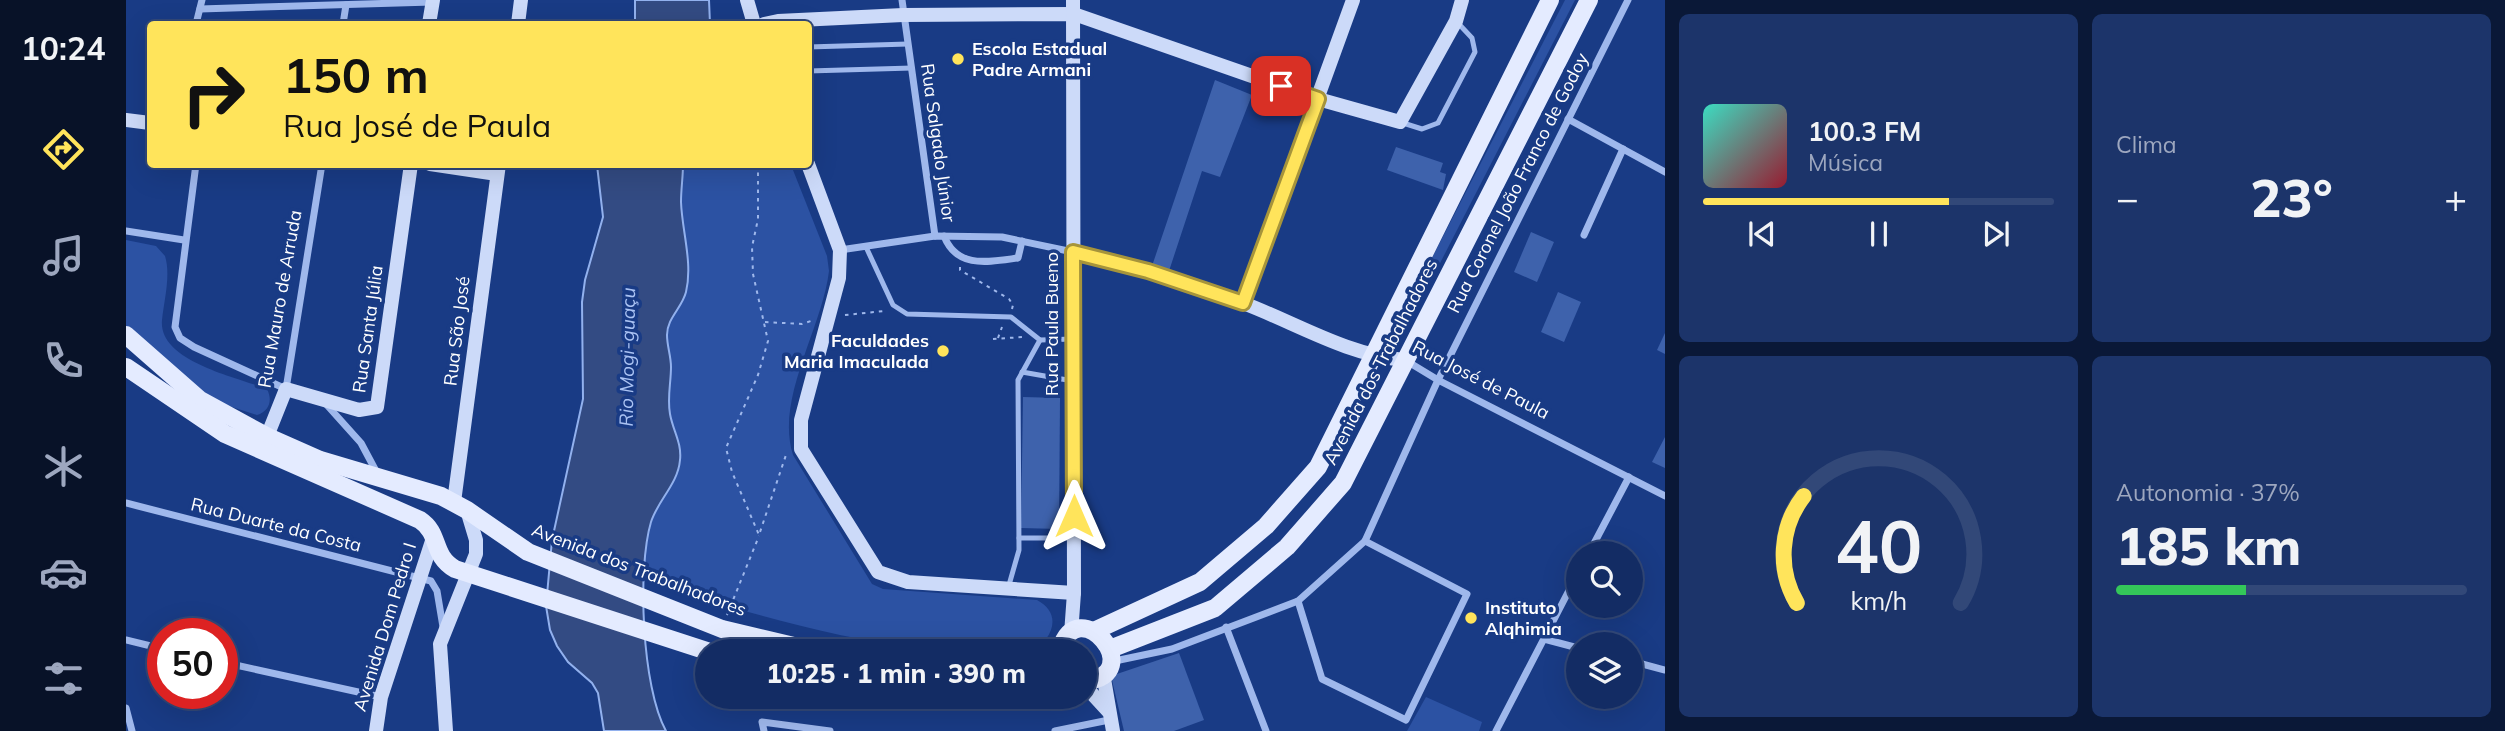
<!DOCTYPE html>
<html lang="pt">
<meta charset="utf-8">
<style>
:root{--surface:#132c64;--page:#1c346a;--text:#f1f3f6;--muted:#9da7bf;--line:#324878;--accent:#ffe45b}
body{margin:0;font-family:Mulish,sans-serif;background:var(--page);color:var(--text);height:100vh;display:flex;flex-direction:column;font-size:26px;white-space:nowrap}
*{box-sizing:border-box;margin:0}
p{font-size:23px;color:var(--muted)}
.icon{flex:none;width:38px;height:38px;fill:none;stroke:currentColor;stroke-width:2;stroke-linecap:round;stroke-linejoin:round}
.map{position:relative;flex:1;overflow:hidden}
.details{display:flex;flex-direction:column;gap:14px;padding:14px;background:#0a1837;width:840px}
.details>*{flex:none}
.top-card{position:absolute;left:21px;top:21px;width:665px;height:147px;border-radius:7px;box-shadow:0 7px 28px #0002,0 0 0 2px var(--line);background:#ffe45b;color:#111;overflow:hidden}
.fabs{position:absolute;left:1440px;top:541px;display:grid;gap:14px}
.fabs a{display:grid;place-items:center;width:77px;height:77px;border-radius:50%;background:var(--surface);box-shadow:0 7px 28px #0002,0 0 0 2px var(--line);font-size:35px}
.speed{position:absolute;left:21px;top:618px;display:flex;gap:14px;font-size:35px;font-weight:700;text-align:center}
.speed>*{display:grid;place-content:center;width:91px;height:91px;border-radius:50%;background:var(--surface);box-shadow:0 7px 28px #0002,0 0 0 2px var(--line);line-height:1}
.speed .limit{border:10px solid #d22;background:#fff;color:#111}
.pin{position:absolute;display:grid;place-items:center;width:60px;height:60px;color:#fff;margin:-30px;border-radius:14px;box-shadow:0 4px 10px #0006}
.me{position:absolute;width:77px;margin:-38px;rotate:0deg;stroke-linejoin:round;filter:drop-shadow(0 0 5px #0008)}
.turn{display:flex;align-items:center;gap:24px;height:147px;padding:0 21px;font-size:32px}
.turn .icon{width:91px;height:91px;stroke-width:2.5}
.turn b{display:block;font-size:49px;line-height:60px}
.big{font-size:52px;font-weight:800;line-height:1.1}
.details .card{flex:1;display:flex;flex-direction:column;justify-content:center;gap:10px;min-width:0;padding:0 24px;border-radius:10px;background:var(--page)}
.details .dial{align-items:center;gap:0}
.dial svg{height:182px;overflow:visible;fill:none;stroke:var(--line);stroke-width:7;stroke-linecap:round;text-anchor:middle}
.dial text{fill:var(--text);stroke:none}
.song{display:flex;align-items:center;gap:21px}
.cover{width:84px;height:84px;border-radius:10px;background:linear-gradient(135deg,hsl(170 70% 55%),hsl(350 70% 35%))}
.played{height:7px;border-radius:4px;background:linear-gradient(90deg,var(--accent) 70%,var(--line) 70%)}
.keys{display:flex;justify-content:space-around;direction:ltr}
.heat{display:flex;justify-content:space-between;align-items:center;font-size:38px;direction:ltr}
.charge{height:10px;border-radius:5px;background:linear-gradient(90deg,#34c759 37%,var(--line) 0)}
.details .tiles{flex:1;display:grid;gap:14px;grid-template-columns:repeat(2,1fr)}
.trip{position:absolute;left:569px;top:639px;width:402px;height:70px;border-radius:35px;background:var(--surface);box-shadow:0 7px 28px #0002,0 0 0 2px var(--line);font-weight:800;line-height:70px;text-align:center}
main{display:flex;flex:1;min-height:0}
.menu{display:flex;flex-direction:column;width:126px;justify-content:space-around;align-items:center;background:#081228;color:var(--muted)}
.menu .icon{width:49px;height:49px}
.menu .current{color:var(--accent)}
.menu b{font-size:32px;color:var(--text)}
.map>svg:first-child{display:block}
.green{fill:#2c52a3}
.water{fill:#334b83;stroke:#92b1ee;stroke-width:2}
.building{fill:#3e62ac}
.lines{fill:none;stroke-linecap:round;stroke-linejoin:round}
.path{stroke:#9fb8ec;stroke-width:2;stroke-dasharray:3.5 5;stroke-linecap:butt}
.lane{stroke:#9fb8ec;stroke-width:5}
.street{stroke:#9fb8ec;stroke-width:7}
.secondary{stroke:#ccdaf9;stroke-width:14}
.primary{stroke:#e4ebff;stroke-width:18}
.route-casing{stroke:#a6943b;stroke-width:18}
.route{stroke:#ffe45b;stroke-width:12}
.poi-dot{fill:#ffe45b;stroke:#193b85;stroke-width:2.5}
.labels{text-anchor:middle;stroke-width:7;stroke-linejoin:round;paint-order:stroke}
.poi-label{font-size:18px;font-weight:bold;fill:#fff;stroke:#193b85;text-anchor:start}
.street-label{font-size:18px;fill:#fff;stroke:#193b85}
.water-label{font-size:19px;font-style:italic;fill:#abc3f3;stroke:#193b85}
</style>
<main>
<nav class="menu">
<b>10:24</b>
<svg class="icon current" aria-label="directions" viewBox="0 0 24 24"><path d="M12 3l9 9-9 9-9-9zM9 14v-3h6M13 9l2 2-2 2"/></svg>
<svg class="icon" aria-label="music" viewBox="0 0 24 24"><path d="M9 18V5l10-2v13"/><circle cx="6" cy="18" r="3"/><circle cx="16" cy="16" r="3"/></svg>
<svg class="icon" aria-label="phone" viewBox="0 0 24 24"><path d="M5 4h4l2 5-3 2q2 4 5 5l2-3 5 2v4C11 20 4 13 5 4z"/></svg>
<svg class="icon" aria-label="climate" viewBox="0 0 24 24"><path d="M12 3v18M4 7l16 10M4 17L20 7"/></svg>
<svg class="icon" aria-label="car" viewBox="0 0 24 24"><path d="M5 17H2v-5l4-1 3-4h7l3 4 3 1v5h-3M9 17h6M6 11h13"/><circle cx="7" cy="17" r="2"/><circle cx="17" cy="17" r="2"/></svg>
<svg class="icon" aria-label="filters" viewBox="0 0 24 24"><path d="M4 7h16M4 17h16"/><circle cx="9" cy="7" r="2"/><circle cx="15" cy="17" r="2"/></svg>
</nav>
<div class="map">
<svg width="1539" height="731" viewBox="0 0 1539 731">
<rect width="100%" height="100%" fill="#193b85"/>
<g class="green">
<path d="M 1439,0 L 1449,0 L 1270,349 L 1261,345 Z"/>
<path d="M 557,165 L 665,165 L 701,256 L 703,271 C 696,329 649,399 667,455 L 746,584 L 757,589 L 911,600 C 928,609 931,624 920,639 C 879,645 835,650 793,647 C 717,641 633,614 559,595 L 540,582 L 517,575 C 517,529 540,486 554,443 L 544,417 L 542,399 L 544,357 L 541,337 L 542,325 L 560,291 L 561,259 L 555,202 Z"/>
<path d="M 0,240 L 30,246 L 39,256 C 45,275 38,301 36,320 C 32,361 110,377 141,389 C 147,401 143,411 131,415 L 75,397 L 0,333 Z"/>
<path d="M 1300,697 L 1356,722 L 1353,731 L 1281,731 Z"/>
</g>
<g class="water">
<path d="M 509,0 L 583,0 L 584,24 L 509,24 Z"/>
<path d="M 471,165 L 557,165 C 557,177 555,189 555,202 C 556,231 567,263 560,292 C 556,308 541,318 541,335 C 541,346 545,356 545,367 C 545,383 541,398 544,414 C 547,431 556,443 554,460 C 552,484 532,500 525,522 C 511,569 516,688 540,731 L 478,731 L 472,693 L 466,683 L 442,662 L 431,646 L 424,630 L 420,606 L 426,540 L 457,399 L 456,302 L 459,280 L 477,217 Z"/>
</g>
<g class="building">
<path d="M 1089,80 L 1126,95 L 1094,177 L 1076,171 L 1043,271 L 1026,266 Z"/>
<path d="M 1270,147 L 1317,163 L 1314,172 L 1320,174 L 1317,190 L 1261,170 Z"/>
<path d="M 1405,232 L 1428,242 L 1411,282 L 1388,272 Z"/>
<path d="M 1432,292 L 1455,302 L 1438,342 L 1415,332 Z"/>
<path d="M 1539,333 L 1539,354 L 1531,350 Z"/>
<path d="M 897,397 L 934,398 L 933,529 L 895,528 Z"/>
<path d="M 1539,437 L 1539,468 L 1526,462 Z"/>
<path d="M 1053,653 L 1078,720 L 1048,731 L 998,731 L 985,676 Z"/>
</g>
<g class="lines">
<g class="path">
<path d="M 632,164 L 632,219 L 626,247 L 627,274 L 642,341 L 632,375 L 600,448 L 606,472 L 633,535 L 661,452"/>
<path d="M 834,267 L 834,270 L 883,299 L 887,305 L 886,309"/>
<path d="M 719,315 L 758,311"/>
<path d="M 639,322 L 676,324 L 688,320"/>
<path d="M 872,338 L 876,327"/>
<path d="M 867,339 L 897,337"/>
<path d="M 601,615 L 633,536"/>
</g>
<g class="lane">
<path d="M 682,47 L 782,44"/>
<path d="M 682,71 L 786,68"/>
<path d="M 1277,123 L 1296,129 L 1312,123 L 1349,52 L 1346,38 L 1331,22"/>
<path d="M 740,247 L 767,305 L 781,314 L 885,317 L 914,340 L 947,339"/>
<path d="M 896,372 L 947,381"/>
<path d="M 893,538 L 945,538"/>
<path d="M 883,585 L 893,550 L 892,380 L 914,340"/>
</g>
<g class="street">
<path d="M 776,0 L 809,236"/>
<path d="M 74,9 L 306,2"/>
<path d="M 70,24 L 76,0"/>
<path d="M 217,24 L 220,5"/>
<path d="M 1442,119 L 1539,172"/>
<path d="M 70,164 L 49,327 L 54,338 L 68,347 L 160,389 L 196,164"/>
<path d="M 0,231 L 58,240"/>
<path d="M 1458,235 L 1497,149"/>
<path d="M 818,236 C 831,269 862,262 892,258 L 896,241"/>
<path d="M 714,250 L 809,236 L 876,237 L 947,252"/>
<path d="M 1279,360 L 1312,380 L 1539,496"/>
<path d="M 200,404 L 235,443 L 251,473"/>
<path d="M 0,503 L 305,581 L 311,591 L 317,627"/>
<path d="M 1463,553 L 1503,477"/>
<path d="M 1172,601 L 1196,679 L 1280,720 L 1341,594 L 1239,541"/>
<path d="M 1100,627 L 1140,731"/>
<path d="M 1418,639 L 1452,648"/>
<path d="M 0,640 L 37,649"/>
<path d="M 1505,661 L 1539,670"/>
<path d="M 96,662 L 255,697"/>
<path d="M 984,662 L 1046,649 L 1172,601 L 1239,541 L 1312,380 L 1502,0"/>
<path d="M 0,708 L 6,731"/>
<path d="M 638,731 L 636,722 L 704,731"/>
<path d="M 929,731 L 983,720"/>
<path d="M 1370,731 L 1452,573"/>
</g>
<g class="secondary">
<path d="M 621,0 L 628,24"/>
<path d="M 303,24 L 307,0"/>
<path d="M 392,24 L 395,0"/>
<path d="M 638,24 L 652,21 L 777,15 L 948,14 L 1192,99 L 1274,122 L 1330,21 L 1336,0"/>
<path d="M 0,120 L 24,123"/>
<path d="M 304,164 L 371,174"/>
<path d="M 682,164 L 714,250 L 713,278 L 675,420 L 675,449 L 752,572 L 782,582 L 948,593"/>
<path d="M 947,252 C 1004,266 1061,282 1117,303 C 1170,323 1221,355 1278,360"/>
<path d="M 1117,303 L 1227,0"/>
<path d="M 138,444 L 160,389 L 233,410 L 251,407 L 285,164"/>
<path d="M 328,502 L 373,164"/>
<path d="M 945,634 L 948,593 L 947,0"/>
<path d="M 977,673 L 987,731"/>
<path d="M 959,686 L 982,711"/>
<path d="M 250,731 L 255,697 L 308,535"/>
<path d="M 320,731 L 314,644 L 350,554 L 350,540 L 341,510"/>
</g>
<g class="primary">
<path d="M 0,335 L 74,400 L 142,437 L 194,460 L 315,496 L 341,510 L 402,552 L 596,629 L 689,651"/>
<path d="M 0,367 L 99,434 L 294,520 C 315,534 305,555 329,569 L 581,651"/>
<path d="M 968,631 L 1074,582 L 1140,526 L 1192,467 L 1424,0"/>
<path d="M 984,649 L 1089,608 L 1161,547 L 1217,483 L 1463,0"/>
<path d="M 903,651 L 935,647"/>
<path d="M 934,651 C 951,588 1024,675 959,681"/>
</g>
</g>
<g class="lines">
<defs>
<path id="route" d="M 948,516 L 947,252 L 1022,271 L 1117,303 L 1192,99 L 1155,86"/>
</defs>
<use href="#route" class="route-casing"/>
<use href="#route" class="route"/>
</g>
<g class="poi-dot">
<circle cx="832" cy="59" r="7"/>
<circle cx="817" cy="351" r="7"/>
<circle cx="1345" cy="618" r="7"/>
</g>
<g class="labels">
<g class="poi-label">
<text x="846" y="55">Escola Estadual<tspan x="846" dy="21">Padre Armani</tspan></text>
<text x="803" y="347" text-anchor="end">Faculdades<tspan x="803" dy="21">Maria Imaculada</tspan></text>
<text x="1359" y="614">Instituto<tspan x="1359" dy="21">Alqhimia</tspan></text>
</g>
<g class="street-label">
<text transform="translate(812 143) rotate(82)" y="6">Rua Salgado Júnior</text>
<text transform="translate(1392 183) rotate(-63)" y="6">Rua Coronel João Franco de Godoy</text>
<text transform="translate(154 299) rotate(-80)" y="6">Rua Mauro de Arruda</text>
<text transform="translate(926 324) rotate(-90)" y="6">Rua Paula Bueno</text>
<text transform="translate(242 329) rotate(-82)" y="6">Rua Santa Júlia</text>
<text transform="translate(331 331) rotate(-83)" y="6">Rua São José</text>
<text transform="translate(1255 362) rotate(-63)" y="6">Avenida dos Trabalhadores</text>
<text transform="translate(1355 380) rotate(27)" y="6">Rua José de Paula</text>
<text transform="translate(150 525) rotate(14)" y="6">Rua Duarte da Costa</text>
<text transform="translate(513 570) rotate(21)" y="6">Avenida dos Trabalhadores</text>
<text transform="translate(259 627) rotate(-73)" y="6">Avenida Dom Pedro I</text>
</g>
<g class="water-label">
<text transform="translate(501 357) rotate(-89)" y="7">Rio Mogi-guaçu</text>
</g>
</g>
</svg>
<div class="fabs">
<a><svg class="icon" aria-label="search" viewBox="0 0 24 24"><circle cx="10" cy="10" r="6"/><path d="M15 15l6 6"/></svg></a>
<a><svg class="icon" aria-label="layers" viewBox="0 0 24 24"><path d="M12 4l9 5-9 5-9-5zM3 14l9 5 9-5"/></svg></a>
</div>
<div class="speed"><div class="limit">50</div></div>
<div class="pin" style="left:1155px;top:86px;background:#d93025"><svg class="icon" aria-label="arrive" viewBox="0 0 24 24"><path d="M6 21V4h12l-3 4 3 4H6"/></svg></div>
<svg class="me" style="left:948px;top:516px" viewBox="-20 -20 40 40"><path d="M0-17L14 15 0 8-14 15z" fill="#ffe45b" stroke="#fff" stroke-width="4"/></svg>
<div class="trip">10:25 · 1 min · 390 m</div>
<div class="top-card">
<div class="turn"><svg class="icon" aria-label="right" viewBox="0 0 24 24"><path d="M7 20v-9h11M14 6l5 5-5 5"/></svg><div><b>150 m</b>Rua José de Paula</div></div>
</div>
</div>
<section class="details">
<div class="tiles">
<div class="card">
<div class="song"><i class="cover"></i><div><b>100.3 FM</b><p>Música</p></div></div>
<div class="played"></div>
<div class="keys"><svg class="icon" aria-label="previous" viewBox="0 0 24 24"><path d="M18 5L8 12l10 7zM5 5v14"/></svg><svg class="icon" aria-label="pause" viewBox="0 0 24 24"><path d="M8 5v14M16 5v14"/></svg><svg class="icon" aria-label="next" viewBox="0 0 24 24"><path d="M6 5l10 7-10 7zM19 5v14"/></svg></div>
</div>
<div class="card"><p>Clima</p>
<div class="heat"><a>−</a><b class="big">23°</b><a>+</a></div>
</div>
<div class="card dial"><svg viewBox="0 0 100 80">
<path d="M14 69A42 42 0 1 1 86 69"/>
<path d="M14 69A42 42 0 0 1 17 22" stroke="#ffe45b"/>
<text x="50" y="56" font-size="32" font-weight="700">40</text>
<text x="50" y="72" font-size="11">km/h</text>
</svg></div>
<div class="card"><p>Autonomia · 37%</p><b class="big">185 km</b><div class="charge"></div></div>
</div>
</section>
</main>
